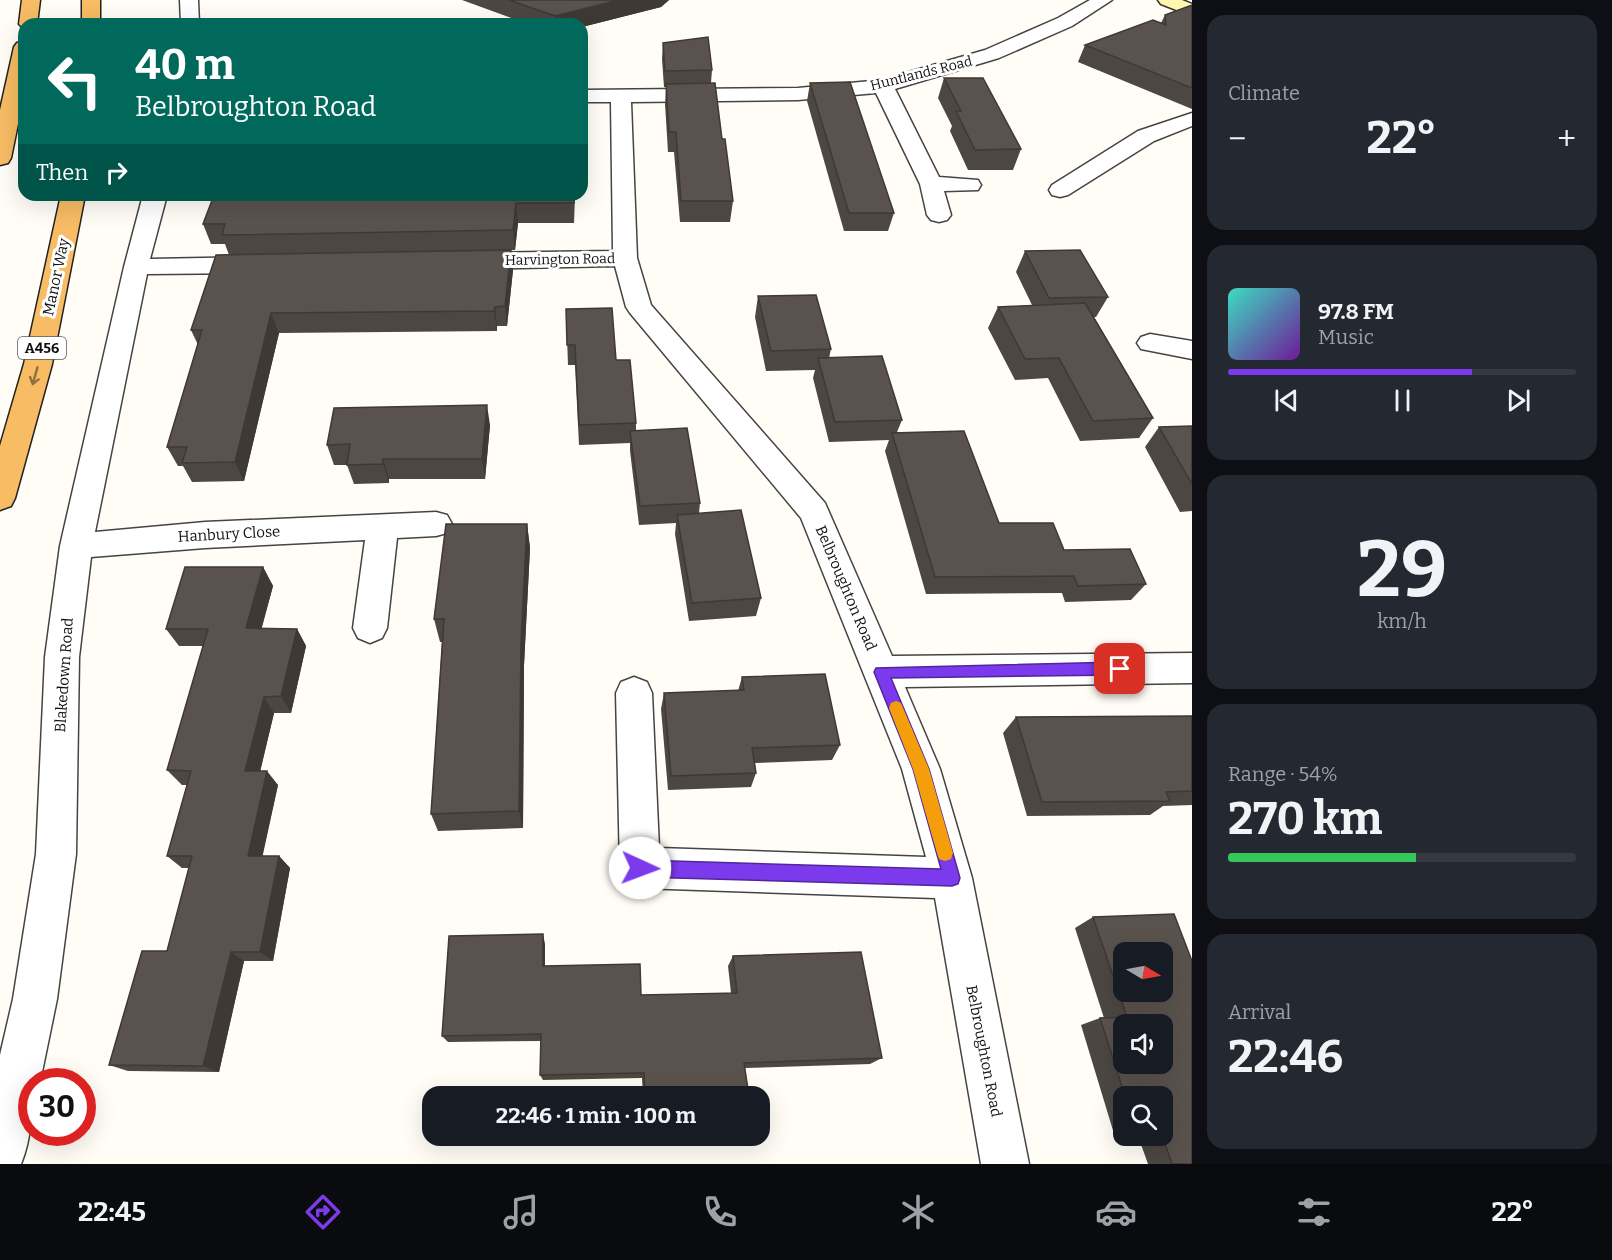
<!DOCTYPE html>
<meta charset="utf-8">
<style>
:root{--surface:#171b24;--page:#242831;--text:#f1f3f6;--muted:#9ea1a6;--line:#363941;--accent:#7c3aed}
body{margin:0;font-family:Bitter,serif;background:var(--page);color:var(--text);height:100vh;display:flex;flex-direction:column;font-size:22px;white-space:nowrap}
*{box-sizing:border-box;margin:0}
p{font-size:20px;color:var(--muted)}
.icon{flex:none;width:33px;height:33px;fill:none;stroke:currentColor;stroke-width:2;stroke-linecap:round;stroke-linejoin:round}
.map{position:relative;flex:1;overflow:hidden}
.drawer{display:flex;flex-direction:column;gap:15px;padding:15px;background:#0d0f14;width:420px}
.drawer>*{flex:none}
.guide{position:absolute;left:18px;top:18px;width:570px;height:183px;border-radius:18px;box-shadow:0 6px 24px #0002;background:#00695c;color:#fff;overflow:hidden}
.needle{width:39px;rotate:100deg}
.buttons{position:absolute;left:1113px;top:942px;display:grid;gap:12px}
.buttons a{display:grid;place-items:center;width:60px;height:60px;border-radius:12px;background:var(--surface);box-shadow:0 6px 24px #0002;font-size:30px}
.speed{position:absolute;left:18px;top:1068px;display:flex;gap:12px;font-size:30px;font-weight:700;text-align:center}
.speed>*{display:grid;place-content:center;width:78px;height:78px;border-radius:50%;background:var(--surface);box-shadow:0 6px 24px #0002;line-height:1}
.speed .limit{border:9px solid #d22;background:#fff;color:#111}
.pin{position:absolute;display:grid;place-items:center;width:51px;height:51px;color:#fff;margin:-26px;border-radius:12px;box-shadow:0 3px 9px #0006}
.me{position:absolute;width:66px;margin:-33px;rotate:92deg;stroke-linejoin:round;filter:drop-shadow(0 0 4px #0008)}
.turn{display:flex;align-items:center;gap:21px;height:126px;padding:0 18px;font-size:27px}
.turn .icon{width:78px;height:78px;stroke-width:2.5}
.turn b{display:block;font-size:42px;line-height:51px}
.then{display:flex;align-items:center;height:57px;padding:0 18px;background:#0003;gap:12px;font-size:22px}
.big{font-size:45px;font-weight:700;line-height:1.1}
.drawer .widget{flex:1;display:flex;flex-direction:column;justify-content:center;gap:9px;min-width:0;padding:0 21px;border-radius:18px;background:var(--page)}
.drawer .dial{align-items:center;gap:0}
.dial b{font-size:78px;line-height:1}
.song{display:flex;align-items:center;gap:18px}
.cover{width:72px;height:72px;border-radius:9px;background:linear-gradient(135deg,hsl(170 70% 55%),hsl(280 70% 35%))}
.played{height:6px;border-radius:3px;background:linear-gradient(90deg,var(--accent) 70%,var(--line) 70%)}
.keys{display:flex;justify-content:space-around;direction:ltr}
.heat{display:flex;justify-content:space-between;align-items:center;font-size:33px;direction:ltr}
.charge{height:9px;border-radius:4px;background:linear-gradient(90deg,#34c759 54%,var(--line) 0)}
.trip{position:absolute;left:422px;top:1086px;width:348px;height:60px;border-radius:18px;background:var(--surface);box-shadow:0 6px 24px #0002;font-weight:700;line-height:60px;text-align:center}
.dock{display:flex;height:96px;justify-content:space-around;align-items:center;background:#090b0e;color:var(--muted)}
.dock .icon{width:42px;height:42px}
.dock .current{color:var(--accent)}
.dock b{font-size:27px;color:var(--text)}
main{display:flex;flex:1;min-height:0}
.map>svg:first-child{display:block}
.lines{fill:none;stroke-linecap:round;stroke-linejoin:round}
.minor-casing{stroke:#444;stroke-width:3}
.secondary-casing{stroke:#333;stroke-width:3}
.trunk-casing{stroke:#222;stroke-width:3}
.minor{fill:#fff;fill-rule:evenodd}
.secondary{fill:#fff6b0;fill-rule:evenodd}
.trunk{fill:#f7bc64;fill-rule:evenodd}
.wall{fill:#4d4742;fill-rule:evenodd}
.shaded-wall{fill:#3f3936}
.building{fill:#5a524d;stroke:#3f3936;stroke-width:1.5;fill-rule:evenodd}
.oneway{stroke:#906f3f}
.route{fill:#7c3aed;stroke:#51269a;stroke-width:1.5}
.slow{fill:#f59e0b}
.labels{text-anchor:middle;stroke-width:6;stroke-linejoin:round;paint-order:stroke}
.far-street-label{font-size:14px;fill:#111;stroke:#fff}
.shield{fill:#fff;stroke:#585858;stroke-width:1.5}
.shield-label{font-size:14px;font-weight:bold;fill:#111}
.street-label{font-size:15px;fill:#111;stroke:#fff}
</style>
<main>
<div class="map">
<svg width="1192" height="1164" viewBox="0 0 1192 1164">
<rect width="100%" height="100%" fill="#fffdf5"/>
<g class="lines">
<defs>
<g id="minor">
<path d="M 180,0 L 198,0 L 199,24 L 181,24 Z"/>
<path d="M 1090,0 L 1112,0 L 1072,26 L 999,58 L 895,89 L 939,177 L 978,180 L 981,185 L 978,190 L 944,191 L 951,215 L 947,220 L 939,222 L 931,220 L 927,215 L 920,184 L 876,93 L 798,100 L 631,102 L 637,258 L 651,305 L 825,503 L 892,656 L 1192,653 L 1192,683 L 905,687 L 940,769 L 972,878 L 1029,1164 L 981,1164 L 935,898 L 640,888 L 626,882 L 620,868 L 616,693 L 621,682 L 634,677 L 647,682 L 652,693 L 659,848 L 926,857 L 902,769 L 801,518 L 630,313 L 626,307 L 615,266 L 468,269 L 459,266 L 456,261 L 459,256 L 468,253 L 613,251 L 611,102 L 582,102 L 582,90 L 798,88 L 881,80 L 985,50 L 1058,18 Z"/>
<path d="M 1192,113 L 1192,126 L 1154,141 L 1068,195 L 1060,197 L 1052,195 L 1049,190 L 1052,185 L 1138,131 Z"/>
<path d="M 143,195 L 167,195 L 150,259 L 257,257 L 266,260 L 269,265 L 266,270 L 257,273 L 147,274 L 95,532 L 205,522 L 436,512 L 447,515 L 452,524 L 447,533 L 436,536 L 397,538 L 387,628 L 382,638 L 370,643 L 358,638 L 353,628 L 365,540 L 205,548 L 91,557 L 79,657 L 76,854 L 57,999 L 40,1082 L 32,1082 C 32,1109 32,1138 21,1164 L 0,1164 L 0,1055 L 13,999 L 36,854 L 45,657 L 60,546 L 124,267 Z"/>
<path d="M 1150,334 L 1192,341 L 1192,359 L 1141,349 L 1137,343 L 1141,337 Z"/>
</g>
<path id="secondary" d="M 1158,0 L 1182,0 L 1192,4 L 1192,16 L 1161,4 Z"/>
<g id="trunk">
<path d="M 22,0 L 40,0 L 37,24 L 24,24 L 24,29 L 19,24 Z"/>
<rect x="82" y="0" width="18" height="24"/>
<path d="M 24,41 L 24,94 L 11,158 L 8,163 L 0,165 L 0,110 L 14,47 L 17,43 Z"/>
<path d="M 61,195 L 85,195 L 52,364 L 15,498 L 11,506 L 0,510 L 0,446 L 24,364 Z"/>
</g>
</defs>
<use href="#minor" class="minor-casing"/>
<use href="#secondary" class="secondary-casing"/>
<use href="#trunk" class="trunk-casing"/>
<use href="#minor" class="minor"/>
<use href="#secondary" class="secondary"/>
<use href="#trunk" class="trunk"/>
</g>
<g class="wall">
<path d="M 462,0 L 669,0 L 661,7 L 582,27 L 582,24 L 528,24 Z"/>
<path d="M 1192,5 L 1192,109 L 1078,62 L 1085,45 L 1161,23 L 1165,15 Z"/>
<path d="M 663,43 L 712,70 L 711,83 L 733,201 L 730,222 L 680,222 L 674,152 L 668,152 L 665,104 L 666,87 L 664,87 L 662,59 Z"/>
<path d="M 944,78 L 1021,149 L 1013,170 L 968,170 L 950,131 L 952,126 L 938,98 Z"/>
<path d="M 810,83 L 894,213 L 888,231 L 844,231 L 807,101 Z"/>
<path d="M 207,195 L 575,195 L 574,223 L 518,223 L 515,250 L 511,250 L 513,270 L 507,326 L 497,326 L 497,331 L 279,333 L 244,481 L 192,482 L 183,466 L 178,466 L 167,447 L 198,345 L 191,330 L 229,255 L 225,244 L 211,244 L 203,224 L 213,198 L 208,198 Z"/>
<path d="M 1025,251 L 1108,297 L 1096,317 L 1094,317 L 1153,418 L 1139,438 L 1080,441 L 1048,378 L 1015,380 L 988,328 L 998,307 L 1032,305 L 1016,272 Z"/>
<path d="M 758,296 L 831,349 L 829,358 L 902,420 L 897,432 L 999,523 L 1146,584 L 1131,600 L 1065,602 L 1062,593 L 926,594 L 885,451 L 889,440 L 829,442 L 813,378 L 815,370 L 766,371 L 755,317 Z"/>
<path d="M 566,309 L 616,360 L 636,423 L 636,431 L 700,503 L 699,513 L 761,598 L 756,616 L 689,621 L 675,534 L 676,523 L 639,525 L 630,451 L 630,443 L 579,445 L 575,365 L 568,365 Z"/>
<path d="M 490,425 L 485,479 L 389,479 L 389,483 L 354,484 L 347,465 L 334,465 L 327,445 Z"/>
<path d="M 1192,426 L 1192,511 L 1180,512 L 1145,447 L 1159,427 Z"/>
<path d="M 527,524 L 530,548 L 524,665 L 523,828 L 438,831 L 431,814 L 442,642 L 440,642 L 434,619 Z"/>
<path d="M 263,567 L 273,586 L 261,629 L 297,629 L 306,646 L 291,713 L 274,713 L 260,771 L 278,785 L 262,856 L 279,856 L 290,868 L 273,961 L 244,961 L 219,1072 L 128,1071 L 109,1065 L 167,951 L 189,868 L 182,868 L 167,856 L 187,785 L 182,785 L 167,770 L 203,646 L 179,646 L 166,629 Z"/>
<path d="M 742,677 L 840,745 L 832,760 L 755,763 L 756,773 L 751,787 L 668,790 L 661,709 L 664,693 L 738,691 Z"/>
<path d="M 1192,716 L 1192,805 L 1163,806 L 1150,815 L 1027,816 L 1003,733 L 1016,717 Z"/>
<path d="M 1093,917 L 1192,1164 L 1148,1164 L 1138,1136 L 1115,1137 L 1081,1025 L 1100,1018 L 1104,1018 L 1075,928 ZM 1124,1096 L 1162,1096 L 1162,1136 L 1124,1136 Z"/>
<path d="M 545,944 L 545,966 L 641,995 L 731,993 L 728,966 L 733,956 L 882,1058 L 870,1064 L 745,1068 L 749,1096 L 643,1096 L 642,1078 L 543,1080 L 540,1075 L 541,1041 L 448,1042 L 442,1036 Z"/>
</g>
<g class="shaded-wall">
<path d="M 619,0 L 669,0 L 661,7 L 582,27 L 582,24 L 555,24 L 555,16 Z"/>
<path d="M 516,203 L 518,223 L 515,250 L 513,230 Z"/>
<path d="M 511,250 L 513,270 L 507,326 L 505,306 Z"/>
<path d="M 495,307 L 497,326 L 497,331 L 494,311 Z"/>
<path d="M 271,313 L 279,333 L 244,481 L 235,462 Z"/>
<path d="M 487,405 L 490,425 L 485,479 L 482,459 Z"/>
<path d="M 383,459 L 389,479 L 389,483 L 383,464 Z"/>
<path d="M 527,524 L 530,548 L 524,665 L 523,828 L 519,811 L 521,643 Z"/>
<path d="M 263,567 L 273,586 L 257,646 L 246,628 Z"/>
<path d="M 297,629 L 306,646 L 291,713 L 281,696 Z"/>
<path d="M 264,697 L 274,713 L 257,785 L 245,771 Z"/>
<path d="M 267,771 L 278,785 L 260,868 L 248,856 Z"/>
<path d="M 279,856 L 290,868 L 273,961 L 260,952 Z"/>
<path d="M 543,934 L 545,944 L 545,975 L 543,966 Z"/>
<path d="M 231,952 L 244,961 L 219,1072 L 203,1066 Z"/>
</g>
<g class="building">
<path d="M 509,0 L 619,0 L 555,16 Z"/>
<path d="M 1192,5 L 1192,88 L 1085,45 L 1153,20 L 1166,25 L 1165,15 Z"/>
<path d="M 708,37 L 712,70 L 665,71 L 663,43 Z"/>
<path d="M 944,78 L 983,78 L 1021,149 L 975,150 L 956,111 L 961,111 Z"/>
<path d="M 850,82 L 894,213 L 849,213 L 810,83 Z"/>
<path d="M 715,83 L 722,139 L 725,139 L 733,201 L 681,201 L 676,132 L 669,132 L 666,84 Z"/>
<path d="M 214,195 L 574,195 L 574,203 L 516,203 L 513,230 L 222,235 L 225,224 L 203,224 Z"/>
<path d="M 511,250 L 505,306 L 495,307 L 494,311 L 271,313 L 235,462 L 182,463 L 187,447 L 167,447 L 202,330 L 191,330 L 216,255 Z"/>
<path d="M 1080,250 L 1108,297 L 1049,298 L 1025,251 Z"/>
<path d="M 816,295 L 831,349 L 771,351 L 758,296 Z"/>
<path d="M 1085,303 L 1153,418 L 1093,421 L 1059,358 L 1025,359 L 998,307 Z"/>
<path d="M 612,308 L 616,360 L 630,360 L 636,423 L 579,425 L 575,345 L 567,345 L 566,309 Z"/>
<path d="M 882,356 L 902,420 L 835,422 L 818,358 Z"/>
<path d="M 487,405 L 482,459 L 383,459 L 383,464 L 347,465 L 350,444 L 327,445 L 334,408 Z"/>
<path d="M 1192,426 L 1192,484 L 1159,427 Z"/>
<path d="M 687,428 L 700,503 L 640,506 L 630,431 Z"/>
<path d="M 964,431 L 999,523 L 1053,523 L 1064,550 L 1130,549 L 1146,584 L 1078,586 L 1074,576 L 935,577 L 892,433 Z"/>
<path d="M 741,510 L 761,598 L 692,603 L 677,515 Z"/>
<path d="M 446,524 L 527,524 L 521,643 L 519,811 L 431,814 L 444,619 L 434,619 Z"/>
<path d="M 185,567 L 263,567 L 246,628 L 297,629 L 281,696 L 264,697 L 245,771 L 267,771 L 248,856 L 279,856 L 260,952 L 231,952 L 203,1066 L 109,1065 L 142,951 L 167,951 L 192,856 L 167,856 L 191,771 L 167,770 L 208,629 L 166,629 Z"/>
<path d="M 825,674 L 840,745 L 752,748 L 756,773 L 671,776 L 664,693 L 744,690 L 742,677 Z"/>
<path d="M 1192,716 L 1192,791 L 1166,792 L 1170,801 L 1042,802 L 1016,717 Z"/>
<path d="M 1174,914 L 1192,961 L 1192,1164 L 1172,1164 L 1162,1135 L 1162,1096 L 1125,1096 L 1100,1018 L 1127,1017 L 1093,917 ZM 1124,952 L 1162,952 L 1162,992 L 1124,992 ZM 1124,1024 L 1162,1024 L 1162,1064 L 1124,1064 Z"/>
<path d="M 543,934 L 543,966 L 640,964 L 641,995 L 737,993 L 733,956 L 861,952 L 882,1058 L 744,1063 L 749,1096 L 645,1096 L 644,1073 L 540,1075 L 541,1034 L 442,1036 L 449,936 Z"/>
</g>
<defs><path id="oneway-shaft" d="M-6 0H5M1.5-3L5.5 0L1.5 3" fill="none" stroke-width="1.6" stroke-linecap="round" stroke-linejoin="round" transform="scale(1.5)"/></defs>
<use class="oneway" href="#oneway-shaft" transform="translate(35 376) rotate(106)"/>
<path class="route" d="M 1120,662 L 1126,664 L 1128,669 L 1126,673 L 1120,675 L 891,678 L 929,769 L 960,878 L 958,884 L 952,886 L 640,877 L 634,874 L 631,868 L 634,862 L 640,860 L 941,869 L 913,769 L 874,672 L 876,668 Z"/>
<path class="slow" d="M 896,701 L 901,703 L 929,769 L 953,853 L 951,859 L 945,861 L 939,859 L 937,853 L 913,769 L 889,708 L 891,703 Z"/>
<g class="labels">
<g class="far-street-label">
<text transform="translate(921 73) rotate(-14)" y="5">Huntlands Road</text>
<text transform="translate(560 259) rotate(-1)" y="5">Harvington Road</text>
</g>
<rect class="shield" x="18" y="337" width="48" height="22" rx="4.5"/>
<g class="shield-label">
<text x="42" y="353">A456</text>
</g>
<g class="street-label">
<text transform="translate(56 277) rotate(-78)" y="5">Manor Way</text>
<text transform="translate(229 534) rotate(-3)" y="5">Hanbury Close</text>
<text transform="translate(846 588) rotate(67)" y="5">Belbroughton Road</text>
<text transform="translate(64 675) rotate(-86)" y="5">Blakedown Road</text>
<text transform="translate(984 1051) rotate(79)" y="5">Belbroughton Road</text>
</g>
</g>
</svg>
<div class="buttons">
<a><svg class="needle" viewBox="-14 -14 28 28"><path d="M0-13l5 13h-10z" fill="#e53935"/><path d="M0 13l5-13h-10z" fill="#9ea1a6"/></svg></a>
<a><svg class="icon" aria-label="sound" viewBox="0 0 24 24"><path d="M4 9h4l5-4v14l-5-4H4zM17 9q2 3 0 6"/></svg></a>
<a><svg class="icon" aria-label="search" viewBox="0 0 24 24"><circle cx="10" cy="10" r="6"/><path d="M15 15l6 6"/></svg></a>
</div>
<div class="speed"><div class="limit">30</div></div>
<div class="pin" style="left:1120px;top:669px;background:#d93025"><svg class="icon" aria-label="arrive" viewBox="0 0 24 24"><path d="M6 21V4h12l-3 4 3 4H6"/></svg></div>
<svg class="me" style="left:640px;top:868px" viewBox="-20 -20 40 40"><circle r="19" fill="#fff"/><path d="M0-13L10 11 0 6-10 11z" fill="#7c3aed"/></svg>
<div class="trip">22:46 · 1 min · 100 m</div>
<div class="guide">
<div class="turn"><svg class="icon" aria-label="left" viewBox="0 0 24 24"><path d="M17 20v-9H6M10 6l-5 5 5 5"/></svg><div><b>40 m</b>Belbroughton Road</div></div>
<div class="then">Then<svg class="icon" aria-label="right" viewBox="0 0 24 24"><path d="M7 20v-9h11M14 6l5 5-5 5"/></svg></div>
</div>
</div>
<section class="drawer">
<div class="widget"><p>Climate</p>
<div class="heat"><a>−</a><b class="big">22°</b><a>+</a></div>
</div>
<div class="widget">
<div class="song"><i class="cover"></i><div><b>97.8 FM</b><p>Music</p></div></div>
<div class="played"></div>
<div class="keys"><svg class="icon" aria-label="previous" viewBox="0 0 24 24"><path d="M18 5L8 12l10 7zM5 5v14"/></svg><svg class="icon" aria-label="pause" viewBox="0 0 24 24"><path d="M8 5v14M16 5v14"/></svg><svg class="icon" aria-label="next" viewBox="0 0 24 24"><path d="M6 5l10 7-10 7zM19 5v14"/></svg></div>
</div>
<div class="widget dial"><b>29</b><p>km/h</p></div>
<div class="widget"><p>Range · 54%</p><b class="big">270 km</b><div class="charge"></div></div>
<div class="widget"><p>Arrival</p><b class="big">22:46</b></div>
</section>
</main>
<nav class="dock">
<b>22:45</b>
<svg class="icon current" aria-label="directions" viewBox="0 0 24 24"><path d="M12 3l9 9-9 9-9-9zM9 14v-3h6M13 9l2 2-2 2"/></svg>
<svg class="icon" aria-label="music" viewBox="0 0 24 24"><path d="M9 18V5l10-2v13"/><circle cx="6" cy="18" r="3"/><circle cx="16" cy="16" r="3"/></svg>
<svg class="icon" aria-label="phone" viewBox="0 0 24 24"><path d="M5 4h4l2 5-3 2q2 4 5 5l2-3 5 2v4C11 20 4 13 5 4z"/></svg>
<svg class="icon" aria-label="climate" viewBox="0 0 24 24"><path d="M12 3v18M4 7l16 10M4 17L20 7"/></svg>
<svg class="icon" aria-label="car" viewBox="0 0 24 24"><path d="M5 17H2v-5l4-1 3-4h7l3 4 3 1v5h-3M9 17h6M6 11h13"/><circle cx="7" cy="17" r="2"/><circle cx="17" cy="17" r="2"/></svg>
<svg class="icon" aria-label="filters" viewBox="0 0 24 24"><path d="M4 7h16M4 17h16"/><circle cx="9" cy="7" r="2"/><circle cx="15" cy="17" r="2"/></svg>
<b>22°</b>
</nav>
